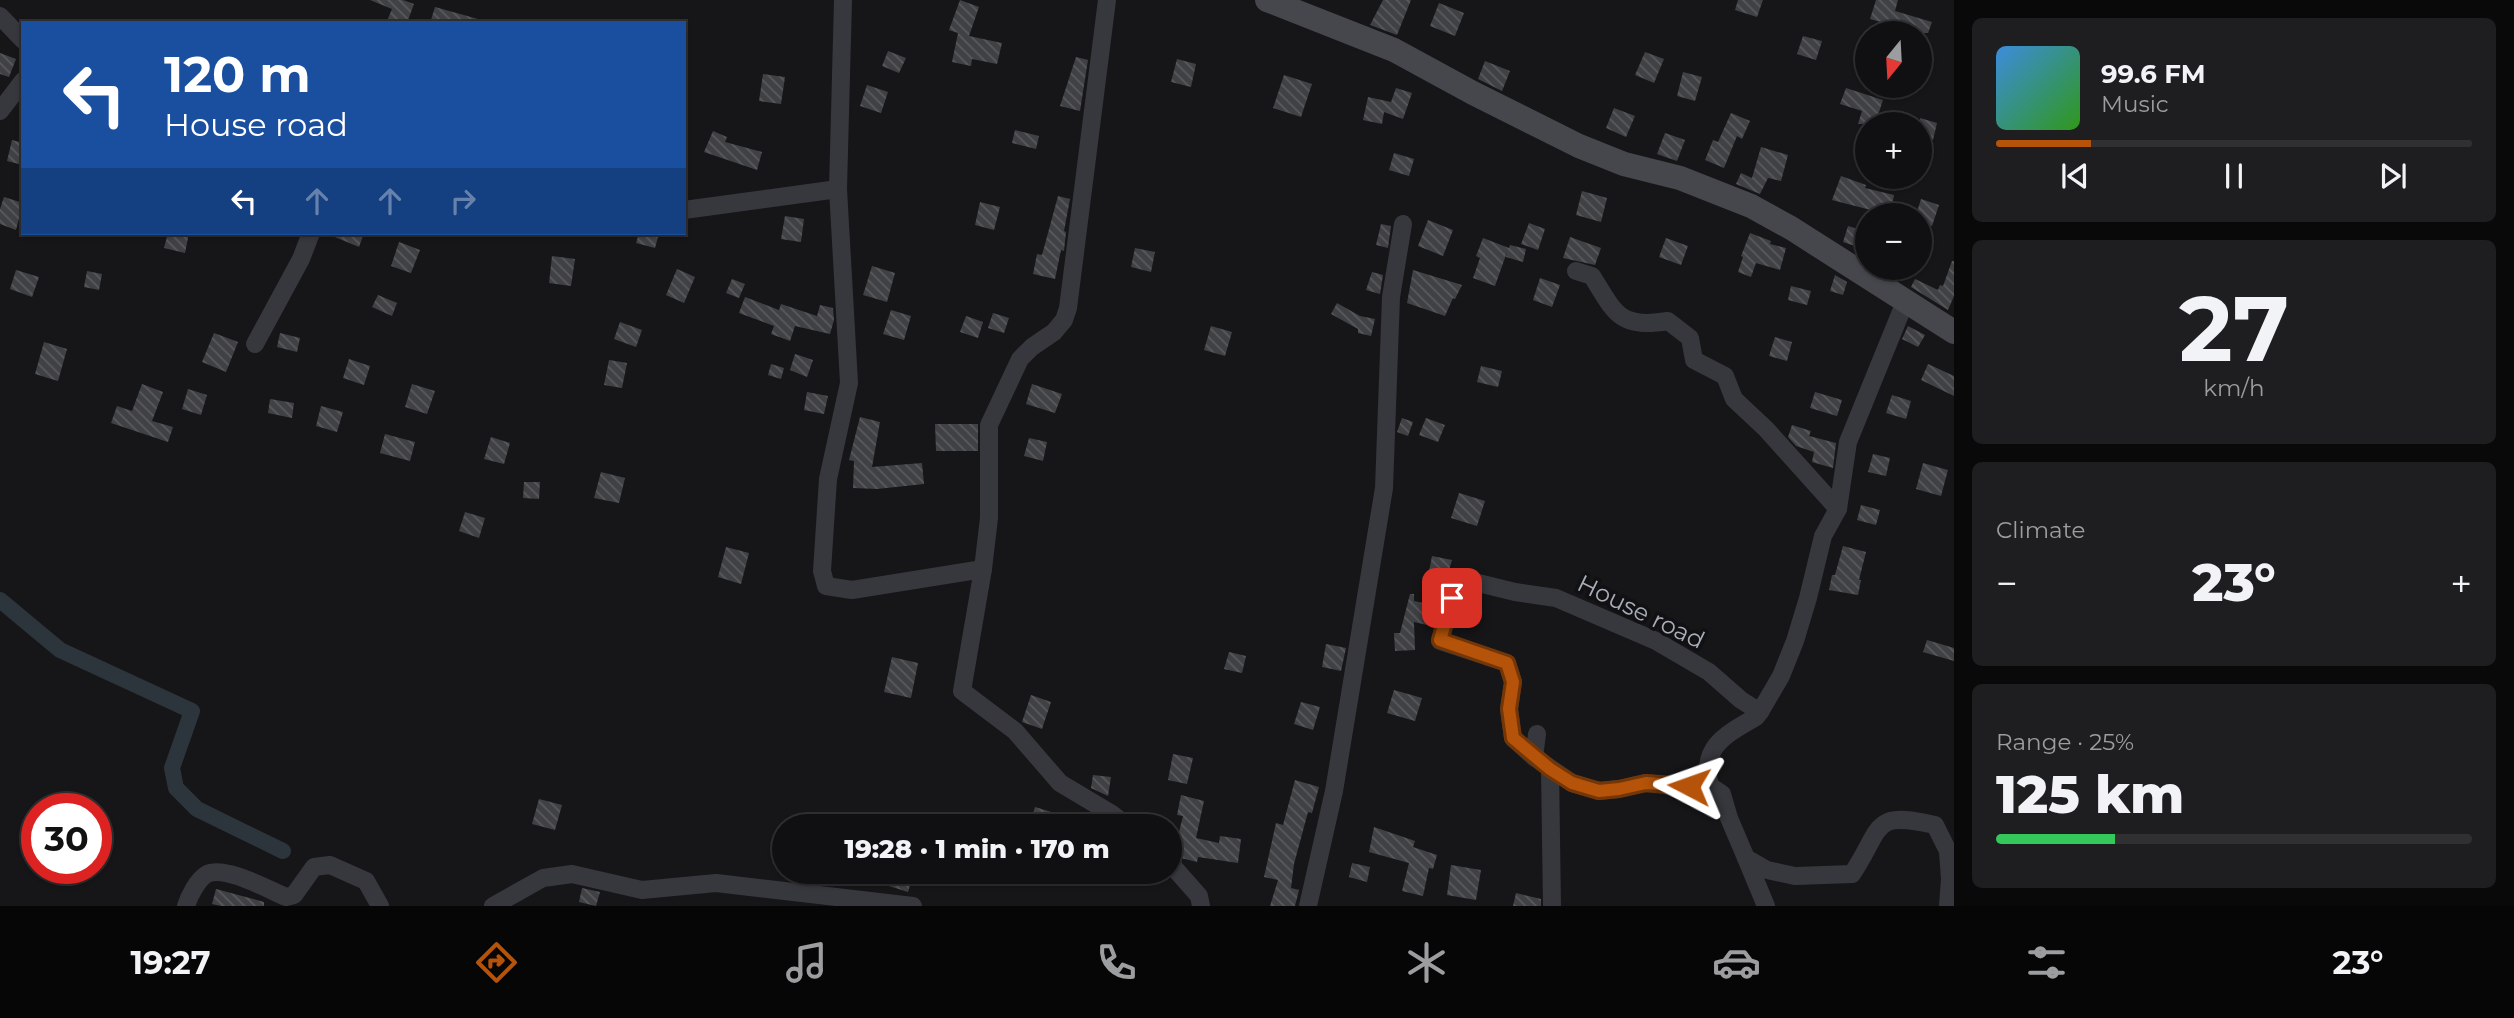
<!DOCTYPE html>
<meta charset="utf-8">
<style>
:root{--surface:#101012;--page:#1e1e20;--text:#f1f3f6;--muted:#9c9d9f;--line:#303032;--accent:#b45309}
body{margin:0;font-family:Montserrat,sans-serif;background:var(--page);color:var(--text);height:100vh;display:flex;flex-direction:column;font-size:26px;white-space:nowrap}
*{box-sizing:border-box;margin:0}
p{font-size:23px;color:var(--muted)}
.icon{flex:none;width:38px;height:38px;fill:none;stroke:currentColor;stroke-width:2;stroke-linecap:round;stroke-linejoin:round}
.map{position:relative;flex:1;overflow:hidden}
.drawer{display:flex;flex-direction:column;gap:18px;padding:18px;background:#09090a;width:560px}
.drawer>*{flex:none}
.top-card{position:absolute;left:21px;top:21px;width:665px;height:214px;border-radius:0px;box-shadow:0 2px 5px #0004,0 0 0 2px var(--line);background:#1a4fa0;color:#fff;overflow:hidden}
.needle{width:46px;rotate:198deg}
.fabs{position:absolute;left:1855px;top:21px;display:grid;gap:14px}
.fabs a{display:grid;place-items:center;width:77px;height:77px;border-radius:50%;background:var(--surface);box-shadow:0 2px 5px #0004,0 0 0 2px var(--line);font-size:35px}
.speed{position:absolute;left:21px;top:793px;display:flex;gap:14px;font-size:35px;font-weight:700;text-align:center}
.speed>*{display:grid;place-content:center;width:91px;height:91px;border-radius:50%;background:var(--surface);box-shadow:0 2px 5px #0004,0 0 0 2px var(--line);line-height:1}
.speed .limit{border:10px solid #d22;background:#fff;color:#111}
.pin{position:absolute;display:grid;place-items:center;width:60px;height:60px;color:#fff;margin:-30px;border-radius:14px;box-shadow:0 4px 10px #0006}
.me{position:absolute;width:77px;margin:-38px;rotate:274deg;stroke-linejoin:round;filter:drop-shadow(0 0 5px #0008)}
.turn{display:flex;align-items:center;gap:24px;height:147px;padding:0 28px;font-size:32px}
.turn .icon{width:91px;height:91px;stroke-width:2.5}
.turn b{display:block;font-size:49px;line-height:60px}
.lanes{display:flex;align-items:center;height:66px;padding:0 28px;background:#0003;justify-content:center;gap:35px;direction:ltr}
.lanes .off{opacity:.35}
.big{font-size:52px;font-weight:800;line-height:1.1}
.drawer .tile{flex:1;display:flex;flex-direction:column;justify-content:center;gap:10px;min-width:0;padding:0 24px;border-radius:10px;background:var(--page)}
.drawer .dial{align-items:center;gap:0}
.dial b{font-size:91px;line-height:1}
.song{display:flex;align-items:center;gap:21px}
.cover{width:84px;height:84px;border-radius:10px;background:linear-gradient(135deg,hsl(210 70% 55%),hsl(110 70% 35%))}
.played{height:7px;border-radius:4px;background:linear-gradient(90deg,var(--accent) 20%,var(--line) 20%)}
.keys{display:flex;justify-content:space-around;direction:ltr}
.heat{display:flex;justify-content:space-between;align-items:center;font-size:38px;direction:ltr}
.charge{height:10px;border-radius:5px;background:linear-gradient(90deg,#34c759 25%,var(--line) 0)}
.trip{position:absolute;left:772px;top:814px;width:410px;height:70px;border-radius:35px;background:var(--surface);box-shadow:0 2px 5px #0004,0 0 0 2px var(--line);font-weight:800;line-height:70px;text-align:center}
.tab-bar{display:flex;height:112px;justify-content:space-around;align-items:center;background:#060607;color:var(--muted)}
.tab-bar .icon{width:49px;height:49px}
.tab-bar .active{color:var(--accent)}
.tab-bar b{font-size:32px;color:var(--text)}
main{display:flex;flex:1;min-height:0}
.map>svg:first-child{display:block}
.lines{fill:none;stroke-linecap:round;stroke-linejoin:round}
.canal{stroke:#2c353c;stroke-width:16}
.building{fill:url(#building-back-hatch)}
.street{stroke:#37383d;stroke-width:18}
.secondary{stroke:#45474d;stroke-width:24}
.route-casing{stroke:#753606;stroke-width:18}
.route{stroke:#b45309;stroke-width:12}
.labels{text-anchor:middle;stroke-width:7;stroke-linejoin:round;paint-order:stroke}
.street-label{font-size:24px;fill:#a8adb8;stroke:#111113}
</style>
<main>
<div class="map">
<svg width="1954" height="906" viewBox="0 0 1954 906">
<defs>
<pattern id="building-back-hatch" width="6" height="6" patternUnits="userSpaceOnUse" patternTransform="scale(1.75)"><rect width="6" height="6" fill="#404145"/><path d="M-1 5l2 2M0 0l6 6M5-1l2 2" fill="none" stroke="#595a5e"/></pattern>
</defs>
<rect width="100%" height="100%" fill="#161618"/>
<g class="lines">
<path class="canal" d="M 0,600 L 60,650 L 192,711 L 172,768 L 176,788 L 197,809 L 283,851"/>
</g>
<g class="building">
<path d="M 370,0 L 403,0 L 414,4 L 407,23 L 386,23 L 392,9 Z"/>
<path d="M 960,0 L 979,7 L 969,36 L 1002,43 L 997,64 L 972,59 L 971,66 L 952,62 L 958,33 L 949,30 Z"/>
<path d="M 1383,0 L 1411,0 L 1397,35 L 1370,25 Z"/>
<path d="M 1738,0 L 1763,0 L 1757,17 L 1735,10 Z"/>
<path d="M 1876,0 L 1898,0 L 1895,11 L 1932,22 L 1928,33 L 1901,33 L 1902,28 L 1870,19 Z"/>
<path d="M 1439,3 L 1464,13 L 1455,36 L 1430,26 Z"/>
<path d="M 435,7 L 478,19 L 477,23 L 430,23 Z"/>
<path d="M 1803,36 L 1822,41 L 1816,60 L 1797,54 Z"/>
<path d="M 888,51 L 906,58 L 899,73 L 882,66 Z"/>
<path d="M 1645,52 L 1664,59 L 1654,83 L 1635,75 Z"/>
<path d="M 0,53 L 16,59 L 9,77 L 0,74 Z"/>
<path d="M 1076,57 L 1088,60 L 1080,111 L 1060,106 Z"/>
<path d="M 1177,59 L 1196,64 L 1191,87 L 1171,82 Z"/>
<path d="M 1485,61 L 1510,71 L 1502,91 L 1478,79 Z"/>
<path d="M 1683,72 L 1702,77 L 1695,101 L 1677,96 Z"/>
<path d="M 763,74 L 785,77 L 781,104 L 759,101 Z"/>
<path d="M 1284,75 L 1312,84 L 1301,117 L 1273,108 Z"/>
<path d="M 867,85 L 888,92 L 881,113 L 860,106 Z"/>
<path d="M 1396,88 L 1412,93 L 1403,119 L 1384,112 L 1382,124 L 1363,120 L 1368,97 L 1391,102 Z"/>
<path d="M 1846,88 L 1883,100 L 1875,124 L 1858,124 L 1862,111 L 1840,104 Z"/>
<path d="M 1614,108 L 1635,116 L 1626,137 L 1606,128 Z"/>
<path d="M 1731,113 L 1750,121 L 1742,139 L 1737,136 L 1724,168 L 1705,160 L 1713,140 L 1718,142 Z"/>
<path d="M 1920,118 L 1937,123 L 1933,140 L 1920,137 Z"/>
<path d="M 1015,130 L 1039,136 L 1036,149 L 1012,143 Z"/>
<path d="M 713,131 L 727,137 L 725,142 L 762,152 L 757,170 L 704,152 Z"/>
<path d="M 1665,133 L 1685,140 L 1677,161 L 1657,154 Z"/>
<path d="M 12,140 L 23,143 L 23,165 L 7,161 Z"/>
<path d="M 1761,147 L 1788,155 L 1781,181 L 1768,178 L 1760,194 L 1736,184 L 1741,173 L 1752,178 Z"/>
<path d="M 1394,153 L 1414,159 L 1409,176 L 1389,170 Z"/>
<path d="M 1841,176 L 1866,185 L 1865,188 L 1894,195 L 1890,215 L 1832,200 Z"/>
<path d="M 1582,191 L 1607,198 L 1601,222 L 1576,215 Z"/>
<path d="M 1058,196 L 1070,199 L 1064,231 L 1066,232 L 1064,251 L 1061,250 L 1055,279 L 1033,274 L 1037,254 L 1042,255 Z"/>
<path d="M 4,197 L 23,203 L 16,230 L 0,224 L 0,209 Z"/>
<path d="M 1921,199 L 1939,205 L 1932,226 L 1920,222 L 1920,215 L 1916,215 Z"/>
<path d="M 980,202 L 1000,207 L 994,230 L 975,225 Z"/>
<path d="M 785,216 L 804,219 L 801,242 L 781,239 Z"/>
<path d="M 1428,220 L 1453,230 L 1443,256 L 1418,246 Z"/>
<path d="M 1529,223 L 1545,229 L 1538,250 L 1521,244 Z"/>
<path d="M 1381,224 L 1391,226 L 1388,248 L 1376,245 Z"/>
<path d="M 1848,226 L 1867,232 L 1867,250 L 1843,242 Z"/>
<path d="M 168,233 L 189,233 L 185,253 L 164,248 Z"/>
<path d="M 325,233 L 364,233 L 359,247 Z"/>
<path d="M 639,233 L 659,233 L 655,248 L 636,243 Z"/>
<path d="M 1750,233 L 1771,241 L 1770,244 L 1786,248 L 1780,270 L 1756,263 L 1751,277 L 1738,272 L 1743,257 L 1741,256 Z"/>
<path d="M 1570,237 L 1601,248 L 1595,265 L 1563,258 Z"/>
<path d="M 1483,238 L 1509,248 L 1510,245 L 1526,249 L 1523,262 L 1506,257 L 1507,252 L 1495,286 L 1473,278 L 1480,258 L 1476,256 Z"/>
<path d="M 1666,238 L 1688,246 L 1681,265 L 1659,257 Z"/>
<path d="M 399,242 L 420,250 L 411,273 L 391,266 Z"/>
<path d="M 1135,248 L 1155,252 L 1151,272 L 1131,267 Z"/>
<path d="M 552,256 L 575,259 L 571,286 L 549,283 Z"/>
<path d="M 1952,261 L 1954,261 L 1954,296 L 1948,310 L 1911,287 L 1915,279 L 1938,290 L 1940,285 L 1943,286 Z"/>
<path d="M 872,266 L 895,273 L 887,302 L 863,295 Z"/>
<path d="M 677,269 L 695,277 L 684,303 L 666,295 Z"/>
<path d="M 16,270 L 39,277 L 32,297 L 10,289 Z"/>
<path d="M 1413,270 L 1462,285 L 1455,299 L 1453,298 L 1445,316 L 1407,303 Z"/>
<path d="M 87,271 L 102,274 L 99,290 L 84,287 Z"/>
<path d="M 1372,272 L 1383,275 L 1380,294 L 1366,290 Z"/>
<path d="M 1835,275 L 1847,282 L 1843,295 L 1830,291 Z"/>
<path d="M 1540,278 L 1560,285 L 1552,307 L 1533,300 Z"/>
<path d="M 732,279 L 745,284 L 739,298 L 726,293 Z"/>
<path d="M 1791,286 L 1811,291 L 1807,305 L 1788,300 Z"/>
<path d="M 378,295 L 397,303 L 392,316 L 372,307 Z"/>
<path d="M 745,297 L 779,310 L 781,304 L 817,316 L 820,305 L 833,308 L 834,320 L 830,334 L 795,326 L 790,341 L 771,334 L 774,326 L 739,313 Z"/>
<path d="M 1337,303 L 1360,316 L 1375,319 L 1371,336 L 1358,333 L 1358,329 L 1331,314 Z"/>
<path d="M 891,310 L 911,316 L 904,340 L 883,334 Z"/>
<path d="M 993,313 L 1009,318 L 1004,333 L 988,328 Z"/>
<path d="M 966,316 L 983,322 L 978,338 L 960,332 Z"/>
<path d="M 620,322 L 642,330 L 636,347 L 614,339 Z"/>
<path d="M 1211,326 L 1232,332 L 1225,356 L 1204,350 Z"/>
<path d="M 1908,326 L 1925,335 L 1918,347 L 1902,339 Z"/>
<path d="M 214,333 L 238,342 L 226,372 L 202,362 Z"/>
<path d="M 280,333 L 300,338 L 297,352 L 277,347 Z"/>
<path d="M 1775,337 L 1792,342 L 1787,361 L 1769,356 Z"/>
<path d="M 44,342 L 67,349 L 58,381 L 35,374 Z"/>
<path d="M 795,354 L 813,360 L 807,377 L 790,370 Z"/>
<path d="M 349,359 L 370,366 L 364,385 L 343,378 Z"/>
<path d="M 609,360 L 627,363 L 622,388 L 604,385 Z"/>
<path d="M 771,364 L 784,368 L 781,379 L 768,375 Z"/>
<path d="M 1928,364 L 1954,376 L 1954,396 L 1921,380 Z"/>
<path d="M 1481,366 L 1502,371 L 1498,387 L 1477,382 Z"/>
<path d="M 142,384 L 163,392 L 152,421 L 173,427 L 168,442 L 111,423 L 117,406 L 132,411 Z"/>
<path d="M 412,384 L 435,391 L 427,414 L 405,407 Z"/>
<path d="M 1032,384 L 1062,394 L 1055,413 L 1026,404 Z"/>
<path d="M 188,389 L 207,395 L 201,415 L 182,409 Z"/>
<path d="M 807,392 L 828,396 L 824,414 L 804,410 Z"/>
<path d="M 1815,392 L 1842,400 L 1837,416 L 1810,408 Z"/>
<path d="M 1892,395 L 1911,401 L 1906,419 L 1886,413 Z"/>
<path d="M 270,399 L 294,403 L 292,418 L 268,413 Z"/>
<path d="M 321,406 L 343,412 L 337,432 L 316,426 Z"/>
<path d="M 860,417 L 880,422 L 872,467 L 922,463 L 924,484 L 877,489 L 853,488 L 854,461 L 849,460 Z"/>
<path d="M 1402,418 L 1413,422 L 1408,436 L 1397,432 Z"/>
<path d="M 1426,418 L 1445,425 L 1438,442 L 1419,435 Z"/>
<path d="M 935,424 L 978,424 L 978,451 L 936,451 Z"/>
<path d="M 1792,425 L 1811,431 L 1809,436 L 1836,443 L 1833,468 L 1812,462 L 1814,452 L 1796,446 L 1788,437 Z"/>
<path d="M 385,434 L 415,442 L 410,461 L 380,453 Z"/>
<path d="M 491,437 L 510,443 L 504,464 L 484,459 Z"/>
<path d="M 1029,438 L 1047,442 L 1043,461 L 1024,456 Z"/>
<path d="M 1873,454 L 1890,458 L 1886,476 L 1868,472 Z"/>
<path d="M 1923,463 L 1948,470 L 1941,496 L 1916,489 Z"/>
<path d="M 601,472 L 625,478 L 619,503 L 594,498 Z"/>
<path d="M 524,482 L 540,482 L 539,499 L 523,498 Z"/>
<path d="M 1459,493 L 1485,501 L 1477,526 L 1451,518 Z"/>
<path d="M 1861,505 L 1880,510 L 1876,525 L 1857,520 Z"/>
<path d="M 465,512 L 485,518 L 479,538 L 459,531 Z"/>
<path d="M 1843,546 L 1866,552 L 1859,580 L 1861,580 L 1858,595 L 1829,590 L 1832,575 L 1835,575 Z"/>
<path d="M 726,547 L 749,553 L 741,584 L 718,577 Z"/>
<path d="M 1432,556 L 1452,560 L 1443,590 L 1426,587 Z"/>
<path d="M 1410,594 L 1414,594 L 1414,601 L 1432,605 L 1427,625 L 1414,622 L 1415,650 L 1395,651 L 1394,633 L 1400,633 Z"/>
<path d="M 1927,640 L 1954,648 L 1954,661 L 1923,652 Z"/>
<path d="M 1326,644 L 1346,648 L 1341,671 L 1322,667 Z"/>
<path d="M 1229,652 L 1246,656 L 1242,673 L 1224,669 Z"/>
<path d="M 892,657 L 918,663 L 911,698 L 884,692 Z"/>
<path d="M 1394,690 L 1422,698 L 1415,721 L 1387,713 Z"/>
<path d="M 1031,695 L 1051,702 L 1042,729 L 1022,722 Z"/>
<path d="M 1301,702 L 1320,707 L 1313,730 L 1294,724 Z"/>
<path d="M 1173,754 L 1193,758 L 1187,784 L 1168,780 Z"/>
<path d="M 1093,775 L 1111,777 L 1108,796 L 1091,788 Z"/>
<path d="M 1295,780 L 1319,787 L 1312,813 L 1308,812 L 1294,864 L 1291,888 L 1299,890 L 1295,906 L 1270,906 L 1278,880 L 1264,877 L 1276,823 L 1283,825 Z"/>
<path d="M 1181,795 L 1204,801 L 1196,838 L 1219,843 L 1220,836 L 1241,839 L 1238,863 L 1198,857 L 1197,862 L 1181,858 L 1174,852 L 1183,816 L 1177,815 Z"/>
<path d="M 539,799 L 562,805 L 555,830 L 532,824 Z"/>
<path d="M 1035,807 L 1061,815 L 1058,826 L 1030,824 Z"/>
<path d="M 1374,827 L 1415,841 L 1413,847 L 1437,855 L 1433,869 L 1429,868 L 1423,896 L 1402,891 L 1409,863 L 1369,852 Z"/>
<path d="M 1352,863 L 1370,867 L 1367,882 L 1349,877 Z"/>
<path d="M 1451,865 L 1481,870 L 1476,900 L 1447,895 Z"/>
<path d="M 893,872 L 914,872 L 908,892 L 889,886 Z"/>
<path d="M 582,888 L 600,892 L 596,906 L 579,902 Z"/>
<path d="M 216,889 L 264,902 L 264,906 L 221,906 L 212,904 Z"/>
<path d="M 1516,893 L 1541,899 L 1541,906 L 1513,906 Z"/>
</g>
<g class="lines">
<g class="street">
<path d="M 843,0 L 838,189 L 849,383 L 828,479 L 822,571 L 826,586 L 852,590 L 983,569"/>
<path d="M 1107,0 L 1068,308 L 1064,320 L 1054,332 L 1032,347 L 1020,359 L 989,425 L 989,518 L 983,569 L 962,691 L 1015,731 L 1060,783 L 1112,814 L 1127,826"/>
<path d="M 0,16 L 23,40"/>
<path d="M 0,111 L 23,81"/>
<path d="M 684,210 L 838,189"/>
<path d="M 1576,271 L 1592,276 C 1615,313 1619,329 1668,321 L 1690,338 L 1694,360 L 1725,376 L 1734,399 L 1766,429 L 1838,509 L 1823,536 L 1808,598 L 1795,641 L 1781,676 L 1760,712 L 1741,700 L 1709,672 L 1656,641 L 1556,598 L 1515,592 L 1458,578 L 1440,641 L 1507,663 L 1513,682 L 1509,709 L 1513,738 L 1534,757 L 1572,783 L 1599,791 L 1619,789 L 1645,783 L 1673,786 L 1710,786 L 1722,794 L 1729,818 L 1746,858 L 1767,870 L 1795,876 L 1852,874 C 1883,828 1870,810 1935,825 L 1948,851 L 1950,879 L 1948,906"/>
<path d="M 255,344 L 301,259 L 311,233"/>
<path d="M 1838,509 L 1848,442 L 1905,302"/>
<path d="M 1534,757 L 1537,734"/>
<path d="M 1550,769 L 1552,906"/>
<path d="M 1710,786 C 1700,746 1727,734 1756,717 L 1760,712"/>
<path d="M 1746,858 L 1766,906"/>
<path d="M 1169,862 L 1199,896 L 1201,906"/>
<path d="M 186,906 C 189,896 198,879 207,874 C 225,865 269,890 286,897 L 294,895 L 314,867 L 330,865 L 366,881 L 380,906"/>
<path d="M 493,906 L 543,878 L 572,874 L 642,890 L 716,883 L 913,906"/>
<path d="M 1308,906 L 1334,791 L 1384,488 L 1391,297 L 1403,224"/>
</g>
<path class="secondary" d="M 1267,0 L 1394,50 L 1473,93 L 1579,146 L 1624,164 L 1680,178 L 1751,206 L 1791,228 L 1954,332"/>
</g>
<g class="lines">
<defs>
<path id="route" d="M 1452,598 L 1440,640 L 1507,663 L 1513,682 L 1509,709 L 1513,738 L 1550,769 L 1572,783 L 1599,791 L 1619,789 L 1646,783 L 1689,786"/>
</defs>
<use href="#route" class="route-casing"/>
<use href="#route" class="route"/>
</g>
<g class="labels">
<g class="street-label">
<text transform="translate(1641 612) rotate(26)" y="8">House road</text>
</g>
</g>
</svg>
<div class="fabs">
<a><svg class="needle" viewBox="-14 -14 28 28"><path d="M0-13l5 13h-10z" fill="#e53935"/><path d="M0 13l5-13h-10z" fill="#9c9d9f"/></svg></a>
<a>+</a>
<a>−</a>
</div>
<div class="speed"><div class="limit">30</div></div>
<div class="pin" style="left:1452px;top:598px;background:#d93025"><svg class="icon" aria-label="arrive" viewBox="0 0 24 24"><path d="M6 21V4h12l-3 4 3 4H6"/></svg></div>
<svg class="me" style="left:1689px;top:786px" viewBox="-20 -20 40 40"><path d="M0-17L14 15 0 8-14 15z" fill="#b45309" stroke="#fff" stroke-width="4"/></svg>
<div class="trip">19:28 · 1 min · 170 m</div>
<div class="top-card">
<div class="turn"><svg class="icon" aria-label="left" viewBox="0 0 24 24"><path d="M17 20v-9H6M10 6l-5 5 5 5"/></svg><div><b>120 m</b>House road</div></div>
<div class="lanes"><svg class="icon" aria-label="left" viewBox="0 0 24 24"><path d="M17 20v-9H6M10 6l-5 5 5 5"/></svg><svg class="icon off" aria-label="ahead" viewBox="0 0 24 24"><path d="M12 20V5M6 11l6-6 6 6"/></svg><svg class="icon off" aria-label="ahead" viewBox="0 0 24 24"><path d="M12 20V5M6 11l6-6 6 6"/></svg><svg class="icon off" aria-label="right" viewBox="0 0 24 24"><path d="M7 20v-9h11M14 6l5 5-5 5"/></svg></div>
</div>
</div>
<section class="drawer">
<div class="tile">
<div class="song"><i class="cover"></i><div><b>99.6 FM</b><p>Music</p></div></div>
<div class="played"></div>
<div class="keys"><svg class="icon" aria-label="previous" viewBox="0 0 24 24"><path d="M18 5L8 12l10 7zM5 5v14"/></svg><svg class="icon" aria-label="pause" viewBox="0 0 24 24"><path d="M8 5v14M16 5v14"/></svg><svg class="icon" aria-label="next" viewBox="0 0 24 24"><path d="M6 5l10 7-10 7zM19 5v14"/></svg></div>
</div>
<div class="tile dial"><b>27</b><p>km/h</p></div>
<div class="tile"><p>Climate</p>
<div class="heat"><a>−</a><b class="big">23°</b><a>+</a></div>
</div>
<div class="tile"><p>Range · 25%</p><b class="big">125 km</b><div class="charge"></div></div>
</section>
</main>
<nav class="tab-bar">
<b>19:27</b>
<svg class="icon active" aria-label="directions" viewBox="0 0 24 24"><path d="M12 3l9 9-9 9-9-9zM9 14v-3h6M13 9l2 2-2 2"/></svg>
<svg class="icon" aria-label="music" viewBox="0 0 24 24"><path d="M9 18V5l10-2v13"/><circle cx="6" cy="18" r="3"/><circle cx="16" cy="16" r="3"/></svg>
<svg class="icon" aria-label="phone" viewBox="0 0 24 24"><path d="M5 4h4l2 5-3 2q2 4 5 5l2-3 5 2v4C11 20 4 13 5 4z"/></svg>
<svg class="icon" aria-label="climate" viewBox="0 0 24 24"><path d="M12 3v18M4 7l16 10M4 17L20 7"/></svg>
<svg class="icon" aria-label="car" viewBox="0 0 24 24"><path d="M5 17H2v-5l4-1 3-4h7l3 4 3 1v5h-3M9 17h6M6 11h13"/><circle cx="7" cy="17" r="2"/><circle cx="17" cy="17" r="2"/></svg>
<svg class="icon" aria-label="filters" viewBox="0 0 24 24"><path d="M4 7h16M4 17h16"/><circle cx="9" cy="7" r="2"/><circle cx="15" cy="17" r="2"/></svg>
<b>23°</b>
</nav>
